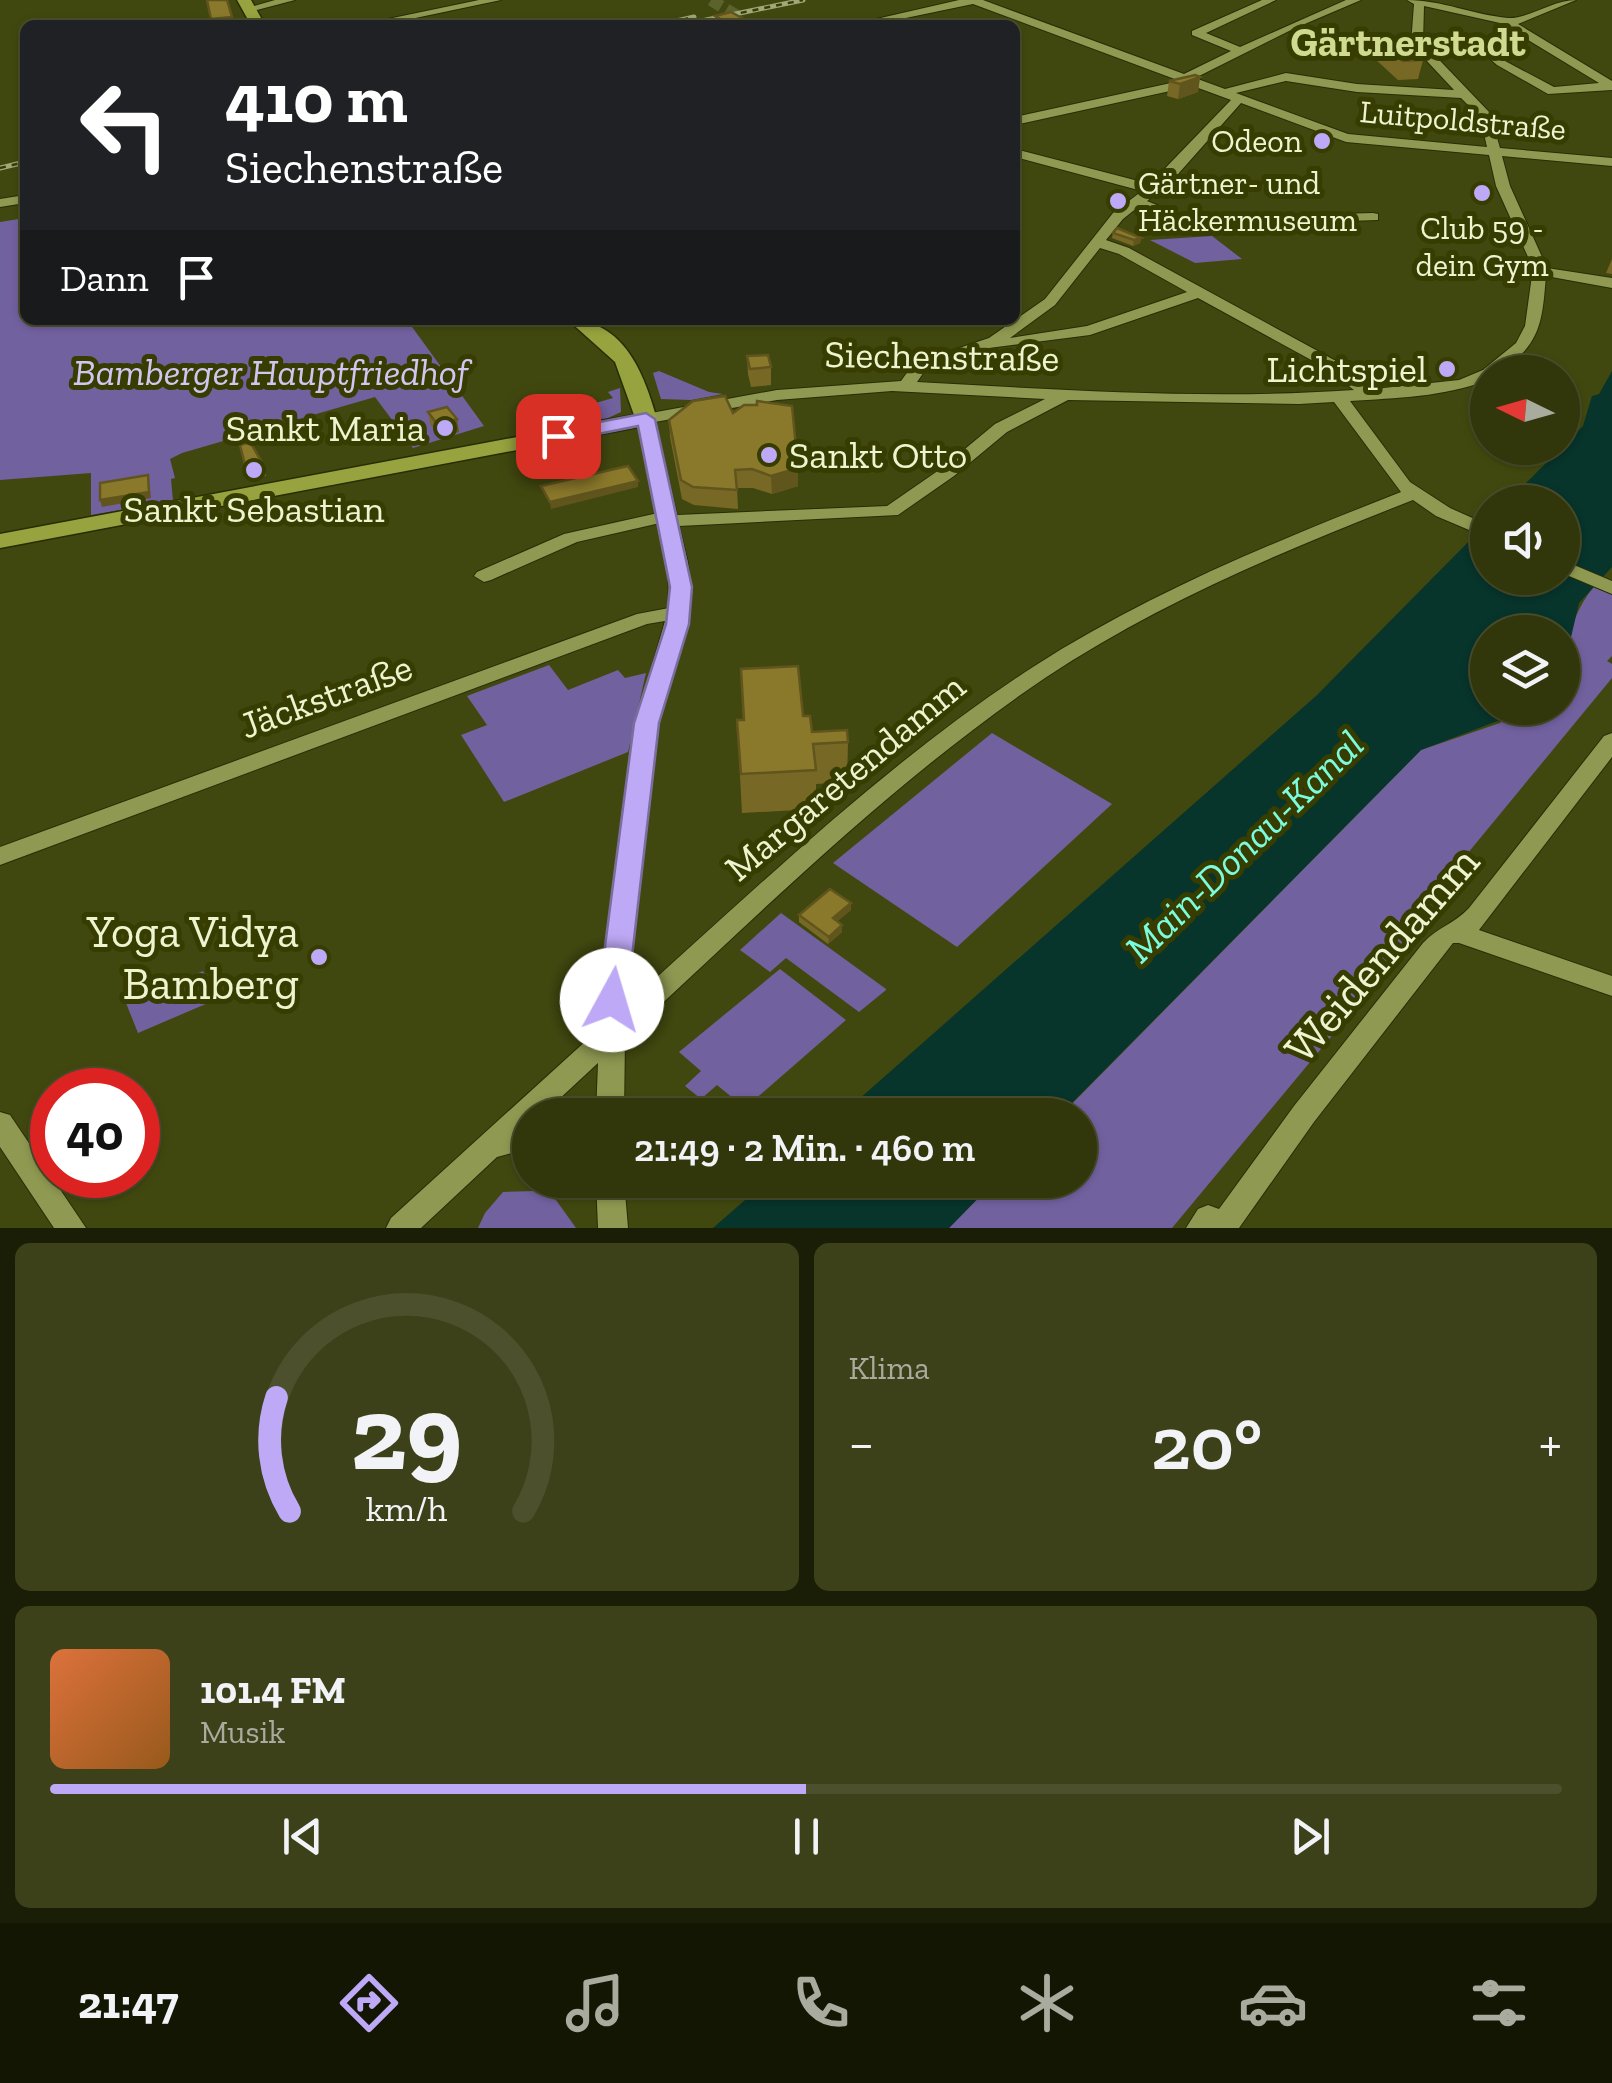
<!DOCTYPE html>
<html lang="de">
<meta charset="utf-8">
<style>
:root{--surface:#31360b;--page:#3d4119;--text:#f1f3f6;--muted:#a8ab9d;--line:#4c502c;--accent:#bda9f5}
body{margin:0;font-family:"Zilla Slab",serif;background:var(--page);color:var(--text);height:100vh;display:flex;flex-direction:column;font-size:38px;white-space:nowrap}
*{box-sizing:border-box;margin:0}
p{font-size:32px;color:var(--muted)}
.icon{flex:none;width:55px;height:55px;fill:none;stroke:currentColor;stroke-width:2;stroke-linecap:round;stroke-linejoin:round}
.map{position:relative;height:1228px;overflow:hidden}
.panel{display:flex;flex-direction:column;gap:15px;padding:15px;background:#1b1e06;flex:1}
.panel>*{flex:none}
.hud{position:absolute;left:20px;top:20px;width:1000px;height:305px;border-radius:15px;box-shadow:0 2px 8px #0004,0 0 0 2px var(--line);background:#202124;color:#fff;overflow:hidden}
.needle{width:65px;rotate:275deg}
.tools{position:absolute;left:1470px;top:355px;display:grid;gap:20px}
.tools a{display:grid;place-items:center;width:110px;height:110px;border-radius:50%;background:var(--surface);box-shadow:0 2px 8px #0004,0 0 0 2px var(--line);font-size:50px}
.speed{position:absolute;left:30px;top:1068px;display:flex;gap:20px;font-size:50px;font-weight:700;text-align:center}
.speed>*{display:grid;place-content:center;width:130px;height:130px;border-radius:50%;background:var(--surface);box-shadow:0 2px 8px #0004,0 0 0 2px var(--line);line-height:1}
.speed .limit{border:15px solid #d22;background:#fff;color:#111}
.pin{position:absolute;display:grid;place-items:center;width:85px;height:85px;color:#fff;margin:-42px;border-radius:20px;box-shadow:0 5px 15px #0006}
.me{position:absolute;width:110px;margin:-55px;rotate:6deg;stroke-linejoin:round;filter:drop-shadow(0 0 8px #0008)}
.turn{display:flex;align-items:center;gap:35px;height:210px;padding:0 40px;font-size:45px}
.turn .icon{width:130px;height:130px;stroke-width:2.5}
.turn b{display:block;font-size:70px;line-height:85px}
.then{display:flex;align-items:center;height:95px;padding:0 40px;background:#0003;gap:20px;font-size:38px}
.big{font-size:75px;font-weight:600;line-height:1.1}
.panel .tile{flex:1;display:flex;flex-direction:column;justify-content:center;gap:15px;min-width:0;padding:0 35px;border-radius:15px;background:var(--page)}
.panel .dial{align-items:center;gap:0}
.dial svg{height:260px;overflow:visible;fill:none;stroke:var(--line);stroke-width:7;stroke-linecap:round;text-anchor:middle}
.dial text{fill:var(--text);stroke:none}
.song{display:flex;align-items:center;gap:30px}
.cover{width:120px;height:120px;border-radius:15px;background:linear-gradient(135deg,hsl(20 70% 55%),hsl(30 70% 35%))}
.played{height:10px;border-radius:5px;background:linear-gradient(90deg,var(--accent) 50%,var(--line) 50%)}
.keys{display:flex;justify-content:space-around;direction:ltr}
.heat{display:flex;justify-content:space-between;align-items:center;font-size:55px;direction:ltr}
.panel .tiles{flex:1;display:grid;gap:15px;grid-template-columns:1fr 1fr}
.tile:last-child{grid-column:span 2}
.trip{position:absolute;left:512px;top:1098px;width:585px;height:100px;border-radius:50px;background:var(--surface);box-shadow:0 2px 8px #0004,0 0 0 2px var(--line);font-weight:600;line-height:100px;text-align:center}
.dock{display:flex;height:160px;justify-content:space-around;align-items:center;background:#141604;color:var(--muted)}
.dock .icon{width:70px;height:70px}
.dock .on{color:var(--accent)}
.dock b{font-size:45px;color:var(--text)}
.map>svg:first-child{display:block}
.green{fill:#72619f}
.water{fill:#07342b}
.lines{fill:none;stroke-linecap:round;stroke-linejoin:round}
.minor-tunnel{stroke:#5b622c;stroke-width:12;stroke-dasharray:12 6;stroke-linecap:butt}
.minor-casing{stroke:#282d06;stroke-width:2}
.major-casing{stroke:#282d06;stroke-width:3}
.minor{fill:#8f9951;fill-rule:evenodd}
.major{fill:#97a33e;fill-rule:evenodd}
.rail-casing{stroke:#a0a779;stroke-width:5}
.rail{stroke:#373d01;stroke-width:2.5;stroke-dasharray:6;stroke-linecap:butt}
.wall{fill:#786825}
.shaded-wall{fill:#61551e}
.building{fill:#8b792b;stroke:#61551e;stroke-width:2.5}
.route{fill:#bda9f5;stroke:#7b6e9f;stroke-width:2.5}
.poi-dot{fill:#bda9f5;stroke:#373d01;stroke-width:4}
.labels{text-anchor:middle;stroke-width:10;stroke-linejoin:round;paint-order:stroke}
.far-street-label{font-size:32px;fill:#edf4cf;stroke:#373d01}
.far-poi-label{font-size:32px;fill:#edf4cf;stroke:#373d01;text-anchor:end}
.street-label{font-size:38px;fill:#edf4cf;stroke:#373d01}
.poi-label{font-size:38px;fill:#edf4cf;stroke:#373d01;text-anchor:end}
.park-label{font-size:38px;font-style:italic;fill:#d1c6f2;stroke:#373d01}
.far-district-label{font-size:40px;font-weight:bold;fill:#d0db91;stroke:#373d01}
.water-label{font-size:40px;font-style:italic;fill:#7bfbdd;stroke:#373d01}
.near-poi-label{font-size:45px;fill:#edf4cf;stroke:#373d01;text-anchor:end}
.near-street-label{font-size:45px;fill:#edf4cf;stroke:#373d01}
</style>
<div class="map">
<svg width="1612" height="1228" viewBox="0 0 1612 1228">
<rect width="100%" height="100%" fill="#41480f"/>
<g class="green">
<path d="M 25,218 L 25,320 L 407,320 L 484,426 L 413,448 L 375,397 L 182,453 L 170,459 L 175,478 L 171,479 L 173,501 L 91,515 L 91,473 L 0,480 L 0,222 Z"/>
<path d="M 1212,236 L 1242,259 L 1195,263 L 1150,240 Z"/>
<path d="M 659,371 L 709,392 L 723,394 L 691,400 L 661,399 L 653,373 Z"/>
<path d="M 620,388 L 621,412 L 608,418 L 532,430 L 529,422 L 613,398 L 608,392 Z"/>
<path d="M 1599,581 L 1612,587 L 1612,656 L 1607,661 L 1612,664 L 1612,678 L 1444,882 L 1429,919 L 1172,1228 L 949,1228 L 996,1180 L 1080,1180 L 1080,1115 L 1061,1115 L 1421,750 L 1500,723 L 1515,708 L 1562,708 C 1563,660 1565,618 1599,581 Z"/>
<path d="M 549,665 L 568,690 L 618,670 L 625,678 L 646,673 L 628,752 L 504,802 L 461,735 L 487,725 L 467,696 Z"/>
<path d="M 992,733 L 1112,804 L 957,947 L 833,863 Z"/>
<path d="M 781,913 L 886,989 L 886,990 L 859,1012 L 786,958 L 770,972 L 740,950 Z"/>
<path d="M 780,969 L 846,1020 L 745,1108 L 717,1085 L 701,1099 L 685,1086 L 701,1071 L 679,1052 Z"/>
<path d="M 203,971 L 215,1000 L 138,1033 L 126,1003 Z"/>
<path d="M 534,1191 L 556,1200 L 576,1228 L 478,1228 L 485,1213 L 503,1192 Z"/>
</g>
<g class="water">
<path d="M 1612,371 L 1612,567 L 1579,603 L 1568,650 L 1563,660 L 1562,632 L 1488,632 L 1488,708 L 1515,708 L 1508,717 L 1421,750 L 1060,1115 L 841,1115 L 1316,696 L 1487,523 L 1488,578 L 1562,578 L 1562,502 L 1507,502 L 1583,426 L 1592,396 L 1599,394 Z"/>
<path d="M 768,1180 L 996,1180 L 949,1228 L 713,1228 Z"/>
</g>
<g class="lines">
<path class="minor-tunnel" d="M 711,0 L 742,19"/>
<defs>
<g id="minor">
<path d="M 275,0 L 295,0 L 249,12 L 244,9 Z"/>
<path d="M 479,0 L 501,0 L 382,25 L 359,25 Z"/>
<path d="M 959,0 L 983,0 L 1184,74 L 1231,51 L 1192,35 L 1192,31 L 1262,0 L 1276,0 L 1206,33 L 1240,47 L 1346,0 L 1361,0 L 1293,29 L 1195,78 L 1225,89 L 1286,73 L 1357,84 L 1454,90 L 1411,44 L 1414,4 L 1407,0 C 1442,0 1474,15 1508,18 C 1528,19 1553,0 1576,0 L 1518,24 L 1612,81 L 1612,90 L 1548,94 L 1497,65 L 1474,45 L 1474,41 L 1482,41 L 1505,61 L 1554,87 L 1599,83 L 1500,23 L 1424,6 L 1423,43 L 1490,113 L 1500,148 L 1612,158 L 1612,166 L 1502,156 L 1510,186 L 1547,268 L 1612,278 L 1612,288 L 1546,276 C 1543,309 1543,337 1516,359 C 1506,367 1501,372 1488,372 L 1488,380 C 1444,397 1396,398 1350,401 L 1410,482 L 1450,508 L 1488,525 L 1488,538 L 1436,516 L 1413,500 C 1286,550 1159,602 1045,678 C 894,780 759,914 625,1038 L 624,1115 L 596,1115 L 598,1063 L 542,1115 L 530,1115 L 530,1148 L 497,1157 L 421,1228 L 386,1228 L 391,1218 L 599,1029 L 600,991 L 636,723 L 665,621 L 647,624 L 0,865 L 0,847 L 637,614 L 669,608 L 668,563 L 660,523 L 577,542 L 491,580 L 484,582 L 474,576 L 477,572 L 564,534 L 658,513 L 637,419 L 640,415 L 777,390 L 901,381 L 914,363 L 989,338 L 1045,299 L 1113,213 L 1142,191 L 1015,157 L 1015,149 L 1150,184 L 1231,100 L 1193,86 L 1015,125 L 1015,117 L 1180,81 L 973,4 L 872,25 L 850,25 ZM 1286,81 L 1357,92 L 1461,98 L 1480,117 L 1487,147 L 1348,134 L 1236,93 ZM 1241,103 L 1346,142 L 1489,155 L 1496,186 L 1533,268 L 1525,326 L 1516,343 L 1483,370 L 1459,380 L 1374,389 L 1336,361 L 1129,248 L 1106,240 L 1123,219 L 1138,207 L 1186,226 L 1378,220 L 1378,214 L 1373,213 L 1188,218 L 1147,201 L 1171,182 ZM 1100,248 L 1119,254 L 1187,292 L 1087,326 L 1010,338 L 1055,305 ZM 1198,298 L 1324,367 L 1354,390 C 1209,400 1062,390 917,382 L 926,369 L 989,348 L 1090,335 ZM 892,391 L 1045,399 L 995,424 L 942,468 L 887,506 L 677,515 L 655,422 L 777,400 ZM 1068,400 L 1299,404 L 1334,402 L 1401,492 C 1274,542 1148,593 1033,667 C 885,763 756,889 626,1005 L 658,723 L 691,600 L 688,563 L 679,526 L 898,515 L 954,476 L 1007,432 Z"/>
<path d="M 25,195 L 25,203 L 0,207 L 0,199 Z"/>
<path d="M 1562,560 L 1612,581 L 1612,594 L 1562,573 Z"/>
<path d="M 1612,733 L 1612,757 L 1479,930 L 1612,976 L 1612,996 L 1459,943 L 1453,943 L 1314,1122 L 1239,1228 L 1186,1228 L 1198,1209 L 1208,1205 L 1219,1209 L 1294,1106 L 1423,943 C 1438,927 1454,924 1469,908 L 1604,736 Z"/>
<path d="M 0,1112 L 10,1115 L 86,1228 L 54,1228 L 0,1147 Z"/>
<path d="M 596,1180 L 624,1180 L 628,1228 L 598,1228 Z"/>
</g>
<g id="major">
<path d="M 237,0 L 251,0 L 265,25 L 251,25 Z"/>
<path d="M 568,320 C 624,320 644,373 657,419 L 654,424 L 0,548 L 0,534 L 634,415 L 615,362 Z"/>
</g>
</defs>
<use href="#minor" class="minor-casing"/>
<use href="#major" class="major-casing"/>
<use href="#minor" class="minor"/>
<use href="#major" class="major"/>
<defs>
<g id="rail">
<path d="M 659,25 L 694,17"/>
<path d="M 682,25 L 803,0"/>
<path d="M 0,168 L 25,162"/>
</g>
</defs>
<use href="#rail" class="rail-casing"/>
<use href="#rail" class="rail"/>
</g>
<g class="wall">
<path d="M 715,16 L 755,25 L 716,25 Z"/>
<path d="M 1379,39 L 1423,60 L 1418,79 L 1398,80 L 1374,58 Z"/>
<path d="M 1200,77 L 1198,92 L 1178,99 L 1167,96 L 1169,81 Z"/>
<path d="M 1113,233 L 1141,238 L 1140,243 L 1133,246 L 1112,238 Z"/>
<path d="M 1612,259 L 1612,274 L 1606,273 Z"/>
<path d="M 747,356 L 771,367 L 771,385 L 751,387 L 748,374 Z"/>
<path d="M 428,412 L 457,419 L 459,432 L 440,437 L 430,424 Z"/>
<path d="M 733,413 L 798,468 L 798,486 L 772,494 L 753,488 L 737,488 L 738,509 L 694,505 L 682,499 L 670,437 L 669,420 Z"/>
<path d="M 240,445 L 263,464 L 266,476 L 248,478 Z"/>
<path d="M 741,669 L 803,716 L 812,732 L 848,742 L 847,782 L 816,784 L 816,809 L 742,813 L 737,720 L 743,720 Z"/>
<path d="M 851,903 L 851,910 L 837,921 L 842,932 L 828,944 L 799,922 L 799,915 Z"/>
</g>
<g class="shaded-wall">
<path d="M 232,17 L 234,25 L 212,25 L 211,19 Z"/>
<path d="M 1200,77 L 1198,92 L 1178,99 L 1180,84 Z"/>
<path d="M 1141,238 L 1140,243 L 1133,246 L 1134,240 Z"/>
<path d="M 457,419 L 459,432 L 440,437 L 438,425 Z"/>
<path d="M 798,468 L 798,486 L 772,494 L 771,476 Z"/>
<path d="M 148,475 L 151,498 L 102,507 L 100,500 Z"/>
<path d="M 638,481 L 638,487 L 551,509 L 550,502 Z"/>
<path d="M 851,903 L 851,910 L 833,925 L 833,918 Z"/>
<path d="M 842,925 L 842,932 L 828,944 L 829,937 Z"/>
</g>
<g class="building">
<path d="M 207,0 L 227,0 L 232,17 L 211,19 Z"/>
<path d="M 731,12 L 755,25 L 732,25 L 715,16 Z"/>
<path d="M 91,21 L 95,25 L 72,25 Z"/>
<path d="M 1398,38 L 1423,60 L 1403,61 L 1379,39 Z"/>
<path d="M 1195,75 L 1200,77 L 1180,84 L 1169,81 Z"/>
<path d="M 1117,228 L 1141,238 L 1134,240 L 1113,233 Z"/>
<path d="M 768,355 L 771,367 L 750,369 L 747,356 Z"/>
<path d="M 725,396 L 733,413 L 744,405 L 757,405 L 757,401 L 792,406 L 798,468 L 771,476 L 752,469 L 735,470 L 737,490 L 693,487 L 681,480 L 669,420 L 693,401 Z"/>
<path d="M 447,407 L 457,419 L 438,425 L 428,412 Z"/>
<path d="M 250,442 L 263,464 L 245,465 L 240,445 Z"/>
<path d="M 628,466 L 638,481 L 550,502 L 541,486 Z"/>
<path d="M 148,475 L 149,492 L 100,500 L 100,483 Z"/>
<path d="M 798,666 L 803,716 L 810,716 L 812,732 L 847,730 L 848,742 L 813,744 L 816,770 L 741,774 L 737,720 L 744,720 L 741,669 Z"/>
<path d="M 830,889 L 851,903 L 833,918 L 842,925 L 829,937 L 799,915 Z"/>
</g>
<path class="route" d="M 646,413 L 655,419 L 692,587 L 689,624 L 659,723 L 627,1000 L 623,1008 L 612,1012 L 602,1008 L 598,1000 L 634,723 L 666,624 L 670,587 L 638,426 L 558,442 L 548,436 L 558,430 Z"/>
<g class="poi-dot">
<circle cx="1322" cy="141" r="10"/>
<circle cx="1482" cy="193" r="10"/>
<circle cx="1118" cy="201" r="10"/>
<circle cx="1447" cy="369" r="10"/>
<circle cx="445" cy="428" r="10"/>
<circle cx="769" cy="455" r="10"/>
<circle cx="254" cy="470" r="10"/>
<circle cx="319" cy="957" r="10"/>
</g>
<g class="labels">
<g class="far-street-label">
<text transform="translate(1463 120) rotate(5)" y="11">Luitpoldstraße</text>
</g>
<g class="far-poi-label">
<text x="1302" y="152">Odeon</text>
<text x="1138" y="194" text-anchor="start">Gärtner- und<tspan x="1138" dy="37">Häckermuseum</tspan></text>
<text x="1482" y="239" text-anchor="middle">Club 59 -<tspan x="1482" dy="37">dein Gym</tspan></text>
</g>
<g class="street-label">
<text transform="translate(942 356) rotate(1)" y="13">Siechenstraße</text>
<text transform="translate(326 696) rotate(-20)" y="13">Jäckstraße</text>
<text transform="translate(845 777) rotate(-40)" y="13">Margaretendamm</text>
</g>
<g class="poi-label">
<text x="1427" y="382">Lichtspiel</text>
<text x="425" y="441">Sankt Maria</text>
<text x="789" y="468" text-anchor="start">Sankt Otto</text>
<text x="254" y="522" text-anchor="middle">Sankt Sebastian</text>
</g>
<g class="park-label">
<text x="271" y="385">Bamberger Hauptfriedhof</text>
</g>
<g class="far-district-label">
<text x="1408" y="56">Gärtnerstadt</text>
</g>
<g class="water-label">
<text transform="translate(1244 846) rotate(-44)" y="14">Main-Donau-Kanal</text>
</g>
<g class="near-poi-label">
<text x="299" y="947">Yoga Vidya<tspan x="299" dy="52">Bamberg</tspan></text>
</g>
<g class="near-street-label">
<text transform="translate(1381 954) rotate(-49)" y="16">Weidendamm</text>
</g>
</g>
</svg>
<div class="tools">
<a><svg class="needle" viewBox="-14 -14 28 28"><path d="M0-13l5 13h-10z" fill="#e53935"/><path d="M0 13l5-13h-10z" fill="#a8ab9d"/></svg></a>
<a><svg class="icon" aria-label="sound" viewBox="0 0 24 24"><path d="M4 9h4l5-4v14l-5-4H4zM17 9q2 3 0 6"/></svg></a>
<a><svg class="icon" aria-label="layers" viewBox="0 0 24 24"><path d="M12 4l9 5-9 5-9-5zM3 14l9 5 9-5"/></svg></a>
</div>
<div class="speed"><div class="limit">40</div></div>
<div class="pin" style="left:558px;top:436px;background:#d93025"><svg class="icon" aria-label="arrive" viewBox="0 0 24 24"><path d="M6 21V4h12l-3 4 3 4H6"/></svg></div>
<svg class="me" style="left:612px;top:1000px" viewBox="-20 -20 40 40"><circle r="19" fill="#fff"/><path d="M0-13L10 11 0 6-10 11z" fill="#bda9f5"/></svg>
<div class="trip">21:49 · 2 Min. · 460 m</div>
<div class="hud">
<div class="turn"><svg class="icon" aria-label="left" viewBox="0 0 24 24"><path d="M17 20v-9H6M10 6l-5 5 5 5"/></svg><div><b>410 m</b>Siechenstraße</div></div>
<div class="then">Dann<svg class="icon" aria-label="arrive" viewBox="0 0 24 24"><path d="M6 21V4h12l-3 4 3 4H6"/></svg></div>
</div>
</div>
<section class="panel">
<div class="tiles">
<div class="tile dial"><svg viewBox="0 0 100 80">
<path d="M14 69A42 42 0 1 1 86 69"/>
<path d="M14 69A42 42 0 0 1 10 34" stroke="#bda9f5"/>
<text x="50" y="56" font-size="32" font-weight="700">29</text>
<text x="50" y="72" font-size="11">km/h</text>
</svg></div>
<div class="tile"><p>Klima</p>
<div class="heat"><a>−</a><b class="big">20°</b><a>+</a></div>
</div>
<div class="tile">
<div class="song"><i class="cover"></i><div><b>101.4 FM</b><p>Musik</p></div></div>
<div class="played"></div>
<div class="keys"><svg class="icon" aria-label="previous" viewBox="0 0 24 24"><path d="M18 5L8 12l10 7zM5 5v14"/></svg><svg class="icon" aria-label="pause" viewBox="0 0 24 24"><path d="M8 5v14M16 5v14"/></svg><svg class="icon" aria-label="next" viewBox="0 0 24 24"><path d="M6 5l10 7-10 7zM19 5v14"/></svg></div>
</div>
</div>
</section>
<nav class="dock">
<b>21:47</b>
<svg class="icon on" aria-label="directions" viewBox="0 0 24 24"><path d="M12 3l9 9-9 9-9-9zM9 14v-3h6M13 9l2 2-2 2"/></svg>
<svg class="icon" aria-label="music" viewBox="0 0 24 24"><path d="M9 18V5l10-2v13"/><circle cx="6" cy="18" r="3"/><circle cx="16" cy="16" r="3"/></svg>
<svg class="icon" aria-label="phone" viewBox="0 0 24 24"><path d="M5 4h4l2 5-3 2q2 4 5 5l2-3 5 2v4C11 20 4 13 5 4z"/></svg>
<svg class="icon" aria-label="climate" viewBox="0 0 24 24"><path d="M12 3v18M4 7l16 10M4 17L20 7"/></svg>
<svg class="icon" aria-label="car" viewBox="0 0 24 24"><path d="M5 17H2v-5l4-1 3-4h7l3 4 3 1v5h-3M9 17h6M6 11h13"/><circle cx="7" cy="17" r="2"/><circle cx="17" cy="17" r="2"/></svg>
<svg class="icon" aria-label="filters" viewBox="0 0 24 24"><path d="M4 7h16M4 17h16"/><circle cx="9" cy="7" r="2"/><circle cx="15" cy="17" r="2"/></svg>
</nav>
